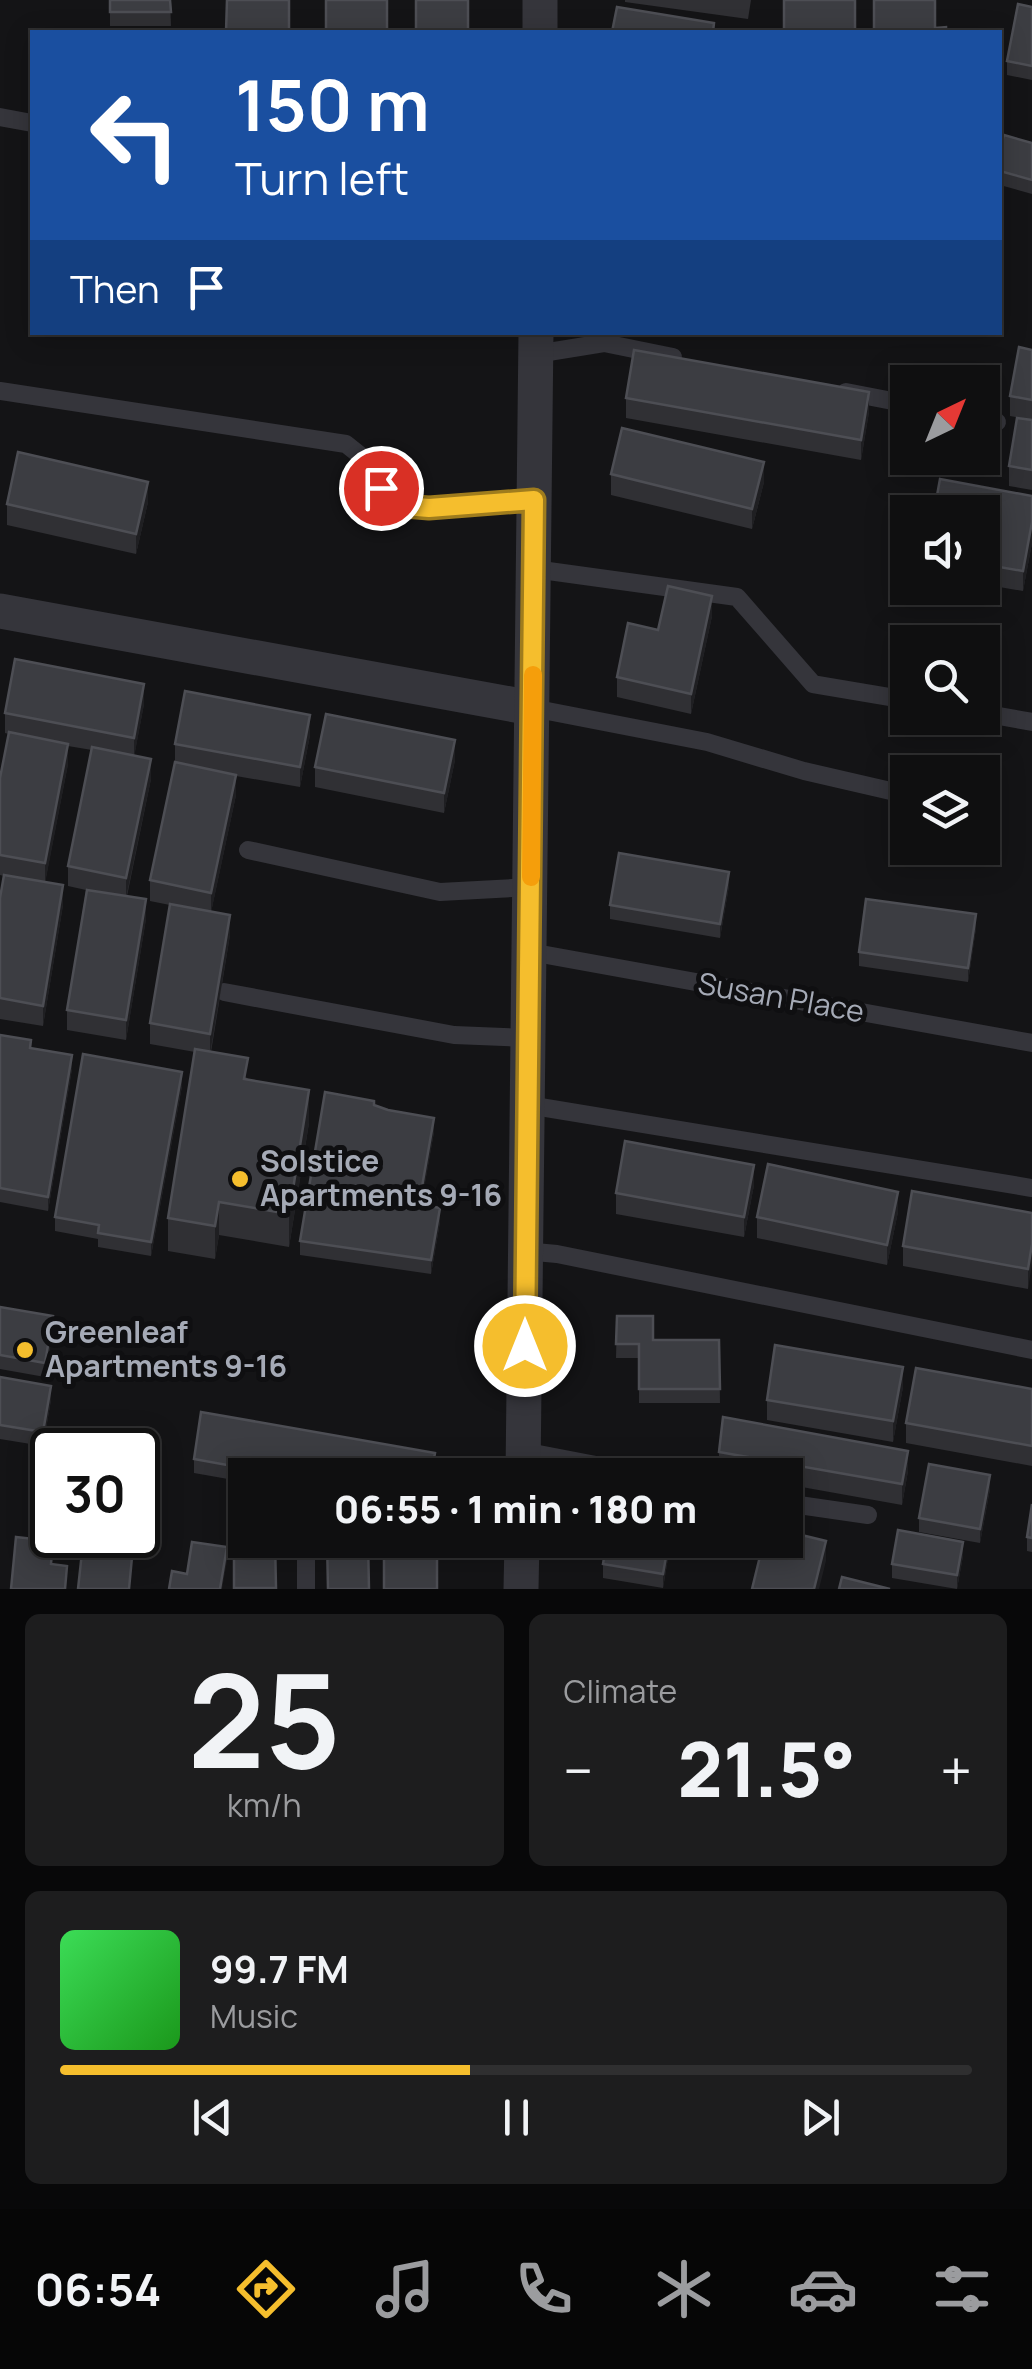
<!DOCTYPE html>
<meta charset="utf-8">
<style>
:root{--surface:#0f0f10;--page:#1d1d1e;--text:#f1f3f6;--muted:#9b9c9f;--line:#2f2f30;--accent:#f5be2d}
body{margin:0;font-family:Manrope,sans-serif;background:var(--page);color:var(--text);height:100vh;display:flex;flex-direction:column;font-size:38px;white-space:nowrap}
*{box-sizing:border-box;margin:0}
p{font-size:32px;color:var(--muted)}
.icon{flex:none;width:55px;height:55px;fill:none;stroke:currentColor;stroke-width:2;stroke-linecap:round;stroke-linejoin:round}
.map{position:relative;height:1589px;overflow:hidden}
.drawer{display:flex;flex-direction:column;gap:25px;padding:25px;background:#080809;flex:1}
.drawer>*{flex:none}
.banner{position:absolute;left:30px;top:30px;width:972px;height:305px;border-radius:0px;box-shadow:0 5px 25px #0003,0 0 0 2px var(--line);background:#1a4fa0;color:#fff;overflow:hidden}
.needle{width:65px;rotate:43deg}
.fabs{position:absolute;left:890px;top:365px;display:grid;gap:20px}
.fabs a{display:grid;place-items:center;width:110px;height:110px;border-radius:0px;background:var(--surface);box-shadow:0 5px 25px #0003,0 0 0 2px var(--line);font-size:50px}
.speed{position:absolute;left:30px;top:1428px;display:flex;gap:20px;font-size:50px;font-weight:700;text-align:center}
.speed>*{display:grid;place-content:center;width:130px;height:130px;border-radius:50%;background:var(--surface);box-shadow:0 5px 25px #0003,0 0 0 2px var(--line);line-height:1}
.speed .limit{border:5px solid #111;border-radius:15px;background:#fff;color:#111}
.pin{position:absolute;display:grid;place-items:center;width:85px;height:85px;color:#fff;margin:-42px;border:5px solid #fff;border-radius:50%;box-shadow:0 2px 10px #0007}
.me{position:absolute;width:110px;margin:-55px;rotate:0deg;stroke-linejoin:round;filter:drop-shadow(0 0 8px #0008)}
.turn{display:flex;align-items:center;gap:35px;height:210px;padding:0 40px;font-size:45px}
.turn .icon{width:130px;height:130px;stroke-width:2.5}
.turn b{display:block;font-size:70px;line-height:85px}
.then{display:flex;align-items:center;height:95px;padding:0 40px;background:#0003;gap:20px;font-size:38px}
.big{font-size:75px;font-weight:800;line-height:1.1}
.drawer .tile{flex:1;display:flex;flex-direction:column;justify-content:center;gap:15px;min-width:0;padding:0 35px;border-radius:15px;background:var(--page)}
.drawer .dial{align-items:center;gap:0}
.dial b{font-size:130px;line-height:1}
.song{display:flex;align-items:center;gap:30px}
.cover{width:120px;height:120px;border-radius:15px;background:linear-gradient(135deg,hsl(130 70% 55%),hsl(120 70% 35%))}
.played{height:10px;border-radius:5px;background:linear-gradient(90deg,var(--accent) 45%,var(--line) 45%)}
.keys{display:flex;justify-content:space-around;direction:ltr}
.heat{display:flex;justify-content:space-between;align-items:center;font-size:55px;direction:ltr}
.drawer .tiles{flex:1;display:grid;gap:25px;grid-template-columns:1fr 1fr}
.tile:last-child{grid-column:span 2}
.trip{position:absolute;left:228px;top:1458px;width:575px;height:100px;border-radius:0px;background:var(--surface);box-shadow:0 5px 25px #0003,0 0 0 2px var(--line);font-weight:800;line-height:100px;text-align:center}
.menu{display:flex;height:160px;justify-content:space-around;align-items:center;background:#060606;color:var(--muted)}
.menu .icon{width:70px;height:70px}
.menu .current{color:var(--accent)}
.menu b{font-size:45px;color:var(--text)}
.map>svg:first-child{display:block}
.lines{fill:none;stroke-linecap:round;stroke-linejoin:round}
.lane{stroke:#35353b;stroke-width:18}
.street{stroke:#35353b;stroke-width:35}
.wall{fill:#303034}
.shaded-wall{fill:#1f1f22}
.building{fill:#3c3d42;stroke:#4d4e54;stroke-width:2.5}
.route-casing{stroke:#9f7c1d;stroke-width:25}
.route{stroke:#f5be2d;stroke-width:18}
.slow{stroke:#f59e0b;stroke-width:18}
.poi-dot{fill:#f5be2d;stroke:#0f0f11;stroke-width:4}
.labels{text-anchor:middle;stroke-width:10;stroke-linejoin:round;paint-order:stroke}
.street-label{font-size:30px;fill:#a5aab6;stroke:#0f0f11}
.poi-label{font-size:30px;font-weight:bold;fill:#a5aab6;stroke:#0f0f11;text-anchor:start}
</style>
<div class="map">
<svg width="1032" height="1589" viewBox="0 0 1032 1589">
<rect width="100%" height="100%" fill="#141416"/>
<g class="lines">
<g class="lane">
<path d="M 0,117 L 32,123"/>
<path d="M 536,354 L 604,343 L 673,357"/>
<path d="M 0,391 L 346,444 L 366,460 L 381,489 L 405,506 L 429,507 L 534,500"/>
<path d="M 846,392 L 908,404"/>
<path d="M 982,419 L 997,422"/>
<path d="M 534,569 L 737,597 L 813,684 L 908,700"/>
<path d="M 532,708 L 707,742 L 804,771 L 908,795"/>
<path d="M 982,713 L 1032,722"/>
<path d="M 248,850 L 440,892 L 531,887"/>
<path d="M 530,952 L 1032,1043"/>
<path d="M 224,992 L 454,1035 L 529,1038"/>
<path d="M 528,1105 L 1032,1188"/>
<path d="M 524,1251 L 557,1254 L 1032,1350"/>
<path d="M 523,1451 L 648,1475"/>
<path d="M 785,1503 L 868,1515"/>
<path d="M 306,1589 L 306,1540"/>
</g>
<g class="street">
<path d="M 540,32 L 540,0"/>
<path d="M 0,611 L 532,708"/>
<path d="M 523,1475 L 536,332"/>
<path d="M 521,1589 L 522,1540"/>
</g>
</g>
<g class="wall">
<path d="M 110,0 L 170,0 L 171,26 L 110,26 Z"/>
<path d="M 625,0 L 751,0 L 748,19 L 625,2 Z"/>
<path d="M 1032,7 L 1032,80 L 1007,75 L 1007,61 Z"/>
<path d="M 1032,143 L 1032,194 L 1000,185 L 1000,148 Z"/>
<path d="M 1032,350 L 1032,420 L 1010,416 L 1010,396 Z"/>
<path d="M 626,398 L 869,412 L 861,460 L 626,418 Z"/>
<path d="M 1032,420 L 1032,490 L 1009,486 L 1009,466 Z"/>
<path d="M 611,474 L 764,482 L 752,529 L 611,495 Z"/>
<path d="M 1032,496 L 1032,543 L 1023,591 L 982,584 L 982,512 Z"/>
<path d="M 148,502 L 136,554 L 7,525 L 7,504 Z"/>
<path d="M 712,616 L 691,714 L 617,697 L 617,677 L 658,630 Z"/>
<path d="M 144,704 L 134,756 L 151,779 L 127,896 L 146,919 L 126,1040 L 67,1030 L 67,1010 L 86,890 L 68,886 L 68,866 L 92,750 L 68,746 L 68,764 L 45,882 L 63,905 L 43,1026 L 0,1019 L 0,898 L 4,876 L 0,875 L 0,778 L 9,734 L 5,733 L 5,713 Z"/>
<path d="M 310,735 L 300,787 L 236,776 L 236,795 L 211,912 L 230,935 L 211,1052 L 309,1123 L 289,1247 L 219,1235 L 215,1259 L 168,1251 L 168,1218 L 195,1052 L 150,1044 L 150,1023 L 170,905 L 150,901 L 150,880 L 175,762 L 175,744 Z"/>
<path d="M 455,760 L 444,813 L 315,787 L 315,767 Z"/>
<path d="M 729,886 L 720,938 L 610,919 L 610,905 Z"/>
<path d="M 976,928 L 968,982 L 859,966 L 859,952 Z"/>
<path d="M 0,1035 L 31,1048 L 72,1069 L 48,1211 L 0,1202 Z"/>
<path d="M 182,1086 L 151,1256 L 98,1247 L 98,1239 L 55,1231 L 55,1217 Z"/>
<path d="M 374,1105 L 388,1110 L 434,1132 L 421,1204 L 440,1222 L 431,1274 L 300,1255 L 300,1241 Z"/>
<path d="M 754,1185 L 744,1237 L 616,1214 L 616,1193 Z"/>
<path d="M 898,1212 L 887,1265 L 757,1238 L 757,1217 Z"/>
<path d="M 1032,1213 L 1028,1289 L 903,1266 L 903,1246 Z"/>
<path d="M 0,1307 L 53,1330 L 45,1377 L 0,1369 Z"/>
<path d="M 617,1316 L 653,1340 L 719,1340 L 720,1403 L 639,1403 L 639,1358 L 616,1358 Z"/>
<path d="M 0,1377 L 51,1400 L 43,1446 L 0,1439 Z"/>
<path d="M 903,1387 L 893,1442 L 767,1420 L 767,1400 Z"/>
<path d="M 1032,1389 L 1032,1466 L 906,1443 L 906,1423 Z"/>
<path d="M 719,1452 L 908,1471 L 902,1505 L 785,1484 L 785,1475 L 736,1475 L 719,1472 Z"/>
<path d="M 194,1459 L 435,1467 L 433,1475 L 245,1475 L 245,1482 L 194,1473 Z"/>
<path d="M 990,1489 L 980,1543 L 919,1532 L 919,1518 Z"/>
<path d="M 1032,1504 L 1032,1552 L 1027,1551 L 1027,1537 Z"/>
<path d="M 607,1540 L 671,1540 L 663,1588 L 603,1578 L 603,1564 Z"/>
<path d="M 963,1556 L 957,1589 L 892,1578 L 892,1564 Z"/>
</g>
<g class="shaded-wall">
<path d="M 869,392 L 869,412 L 861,460 L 861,440 Z"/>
<path d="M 764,462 L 764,482 L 752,529 L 752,509 Z"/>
<path d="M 148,482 L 148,502 L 136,554 L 136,534 Z"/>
<path d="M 1032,522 L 1032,543 L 1023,591 L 1023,571 Z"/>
<path d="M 712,596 L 712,616 L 691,714 L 691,694 Z"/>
<path d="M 144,684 L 144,704 L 134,758 L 134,738 Z"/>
<path d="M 310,715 L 310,735 L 300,787 L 300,767 Z"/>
<path d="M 455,740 L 455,760 L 444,813 L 444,793 Z"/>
<path d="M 68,744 L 68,764 L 45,884 L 45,863 Z"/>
<path d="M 151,759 L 151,779 L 126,898 L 126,878 Z"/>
<path d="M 236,775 L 236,795 L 211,913 L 211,893 Z"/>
<path d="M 729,872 L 729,886 L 720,938 L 720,924 Z"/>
<path d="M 63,885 L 63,905 L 43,1026 L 43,1006 Z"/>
<path d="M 146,899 L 146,919 L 126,1040 L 126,1020 Z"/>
<path d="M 976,914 L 976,928 L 968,982 L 968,968 Z"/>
<path d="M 230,915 L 230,935 L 210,1054 L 210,1034 Z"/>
<path d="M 72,1055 L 72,1069 L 48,1211 L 48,1197 Z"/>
<path d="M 182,1072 L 182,1086 L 151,1256 L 151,1242 Z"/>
<path d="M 309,1090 L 309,1123 L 289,1247 L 289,1214 Z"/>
<path d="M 434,1118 L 434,1132 L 419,1218 L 419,1204 Z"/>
<path d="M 754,1165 L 754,1185 L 744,1237 L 744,1217 Z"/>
<path d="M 898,1192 L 898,1212 L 887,1265 L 887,1245 Z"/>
<path d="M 219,1202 L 219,1235 L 215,1259 L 215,1226 Z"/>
<path d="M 440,1208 L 440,1222 L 431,1274 L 431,1260 Z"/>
<path d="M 1032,1244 L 1032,1264 L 1028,1289 L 1028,1269 Z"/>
<path d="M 53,1316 L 53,1330 L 45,1377 L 45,1363 Z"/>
<path d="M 903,1367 L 903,1387 L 893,1442 L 893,1421 Z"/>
<path d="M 51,1386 L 51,1400 L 43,1446 L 43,1432 Z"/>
<path d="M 908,1451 L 908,1471 L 902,1505 L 902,1484 Z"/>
<path d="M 990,1475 L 990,1489 L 980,1543 L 980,1529 Z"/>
<path d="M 669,1540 L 671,1540 L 663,1588 L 663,1574 Z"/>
<path d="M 826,1541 L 826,1561 L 819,1589 L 814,1589 Z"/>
<path d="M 963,1542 L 963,1556 L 957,1589 L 957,1575 Z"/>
<path d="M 227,1547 L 227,1561 L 222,1589 L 220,1589 Z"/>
</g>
<g class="building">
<path d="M 110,0 L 170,0 L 171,12 L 110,12 Z"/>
<path d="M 227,0 L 289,0 L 289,32 L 226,32 Z"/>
<rect x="326" y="0" width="61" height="32"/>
<rect x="416" y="0" width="52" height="32"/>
<rect x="784" y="0" width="71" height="32"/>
<path d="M 874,0 L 935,0 L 935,28 L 946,27 L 946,32 L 874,32 Z"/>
<path d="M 1018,4 L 1032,7 L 1032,66 L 1007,61 Z"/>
<path d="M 617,7 L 714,23 L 713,32 L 612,32 Z"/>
<path d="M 1004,135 L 1032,143 L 1032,180 L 1000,171 L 1000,148 Z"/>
<path d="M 1019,347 L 1032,350 L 1032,400 L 1010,396 Z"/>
<path d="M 634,350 L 869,392 L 861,440 L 626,398 Z"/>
<path d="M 1017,418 L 1032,420 L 1032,470 L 1009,466 Z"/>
<path d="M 622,428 L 764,462 L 752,509 L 611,474 Z"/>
<path d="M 18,452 L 148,482 L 136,534 L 7,504 Z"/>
<path d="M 940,479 L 1032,496 L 1032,522 L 1023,571 L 982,564 L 982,512 L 934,512 Z"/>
<path d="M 668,586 L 712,596 L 691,694 L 617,677 L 628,623 L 658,630 Z"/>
<path d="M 15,659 L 144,684 L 134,738 L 5,713 Z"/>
<path d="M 185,691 L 310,715 L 300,767 L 175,744 Z"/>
<path d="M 326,714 L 455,740 L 444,793 L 315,767 Z"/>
<path d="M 9,732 L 68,744 L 45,863 L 0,855 L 0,778 Z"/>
<path d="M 92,747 L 151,759 L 126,878 L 68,866 Z"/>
<path d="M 175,762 L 236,775 L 211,893 L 150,880 Z"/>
<path d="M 619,853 L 729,872 L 720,924 L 610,905 Z"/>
<path d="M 4,875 L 63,885 L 43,1006 L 0,998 L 0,898 Z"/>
<path d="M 87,890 L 146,899 L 126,1020 L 67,1010 Z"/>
<path d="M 866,899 L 976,914 L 968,968 L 859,952 Z"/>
<path d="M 170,904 L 230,915 L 210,1034 L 150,1023 Z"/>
<path d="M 0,1035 L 31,1040 L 30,1048 L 72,1055 L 48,1197 L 0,1188 Z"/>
<path d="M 195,1049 L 248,1058 L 244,1079 L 309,1090 L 289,1214 L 219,1202 L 215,1226 L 168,1218 Z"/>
<path d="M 83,1054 L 182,1072 L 151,1242 L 98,1233 L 99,1225 L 55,1217 Z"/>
<path d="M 325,1092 L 374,1101 L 374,1105 L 388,1110 L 434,1118 L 419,1204 L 440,1208 L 431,1260 L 300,1241 Z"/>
<path d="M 625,1141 L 754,1165 L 744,1217 L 616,1193 Z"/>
<path d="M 768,1164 L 898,1192 L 887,1245 L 757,1217 Z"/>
<path d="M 912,1191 L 1032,1213 L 1032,1244 L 1028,1269 L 903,1246 Z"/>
<path d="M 0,1307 L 53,1316 L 45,1363 L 0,1355 Z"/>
<path d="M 617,1316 L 653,1316 L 653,1340 L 719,1340 L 720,1389 L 639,1389 L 639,1344 L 616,1344 Z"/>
<path d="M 775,1345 L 903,1367 L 893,1421 L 767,1400 Z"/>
<path d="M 916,1368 L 1032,1389 L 1032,1446 L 906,1423 Z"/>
<path d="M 0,1377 L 51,1386 L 43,1432 L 0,1425 Z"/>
<path d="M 201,1412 L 435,1453 L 431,1475 L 283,1475 L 194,1459 Z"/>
<path d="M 723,1417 L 908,1451 L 902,1484 L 719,1452 Z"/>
<path d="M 929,1464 L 990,1475 L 980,1529 L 919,1518 Z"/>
<path d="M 1032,1504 L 1032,1538 L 1027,1537 Z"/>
<path d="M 234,1517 L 245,1517 L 245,1540 L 275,1540 L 276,1588 L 234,1588 Z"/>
<path d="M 898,1530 L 963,1542 L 957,1575 L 892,1564 Z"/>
<path d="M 785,1531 L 826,1541 L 814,1589 L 752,1589 L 764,1540 L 785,1540 Z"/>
<path d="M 16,1537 L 53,1541 L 51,1564 L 67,1566 L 65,1589 L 11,1589 Z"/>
<path d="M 327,1540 L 368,1540 L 369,1589 L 328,1589 Z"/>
<rect x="384" y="1540" width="53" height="49"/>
<path d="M 607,1540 L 669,1540 L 663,1574 L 603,1564 Z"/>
<path d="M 192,1542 L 227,1547 L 220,1589 L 169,1589 L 172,1571 L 187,1574 Z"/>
<path d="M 82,1552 L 132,1557 L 129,1589 L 78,1589 Z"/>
<path d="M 842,1577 L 890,1589 L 839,1589 Z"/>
</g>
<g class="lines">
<defs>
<path id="route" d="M 381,488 L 405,506 L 429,508 L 534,500 L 525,1346"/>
</defs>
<use href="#route" class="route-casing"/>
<use href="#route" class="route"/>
<path class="slow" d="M 531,877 L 533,675"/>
</g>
<g class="poi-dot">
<circle cx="240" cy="1179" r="10"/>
<circle cx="25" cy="1350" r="10"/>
</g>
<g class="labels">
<g class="street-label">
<text transform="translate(781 998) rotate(10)" y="10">Susan Place</text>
</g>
<g class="poi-label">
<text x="260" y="1172">Solstice<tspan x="260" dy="34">Apartments 9-16</tspan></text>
<text x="45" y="1343">Greenleaf<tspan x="45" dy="34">Apartments 9-16</tspan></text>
</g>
</g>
</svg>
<div class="fabs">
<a><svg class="needle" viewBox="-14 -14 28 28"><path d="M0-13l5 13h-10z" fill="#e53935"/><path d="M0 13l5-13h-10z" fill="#9b9c9f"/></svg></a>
<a><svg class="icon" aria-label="sound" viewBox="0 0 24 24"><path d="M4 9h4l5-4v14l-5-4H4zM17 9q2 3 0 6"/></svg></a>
<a><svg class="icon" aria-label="search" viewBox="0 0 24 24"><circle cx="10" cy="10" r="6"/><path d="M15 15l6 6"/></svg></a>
<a><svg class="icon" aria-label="layers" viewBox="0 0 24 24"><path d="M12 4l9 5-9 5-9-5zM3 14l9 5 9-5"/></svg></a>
</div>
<div class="speed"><div class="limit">30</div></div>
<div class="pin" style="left:381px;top:488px;background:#d93025"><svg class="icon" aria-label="arrive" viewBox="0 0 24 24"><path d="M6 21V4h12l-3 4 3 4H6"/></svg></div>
<svg class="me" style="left:525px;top:1346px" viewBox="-20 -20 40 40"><circle r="17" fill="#f5be2d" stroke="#fff" stroke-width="3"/><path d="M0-11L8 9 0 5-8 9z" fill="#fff"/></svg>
<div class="trip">06:55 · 1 min · 180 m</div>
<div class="banner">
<div class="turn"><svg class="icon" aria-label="left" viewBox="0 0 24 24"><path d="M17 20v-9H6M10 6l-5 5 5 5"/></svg><div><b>150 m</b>Turn left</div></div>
<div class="then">Then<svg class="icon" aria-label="arrive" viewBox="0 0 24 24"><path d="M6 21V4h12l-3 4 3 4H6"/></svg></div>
</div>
</div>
<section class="drawer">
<div class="tiles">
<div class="tile dial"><b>25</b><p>km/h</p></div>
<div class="tile"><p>Climate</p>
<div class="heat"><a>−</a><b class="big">21.5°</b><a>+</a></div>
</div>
<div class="tile">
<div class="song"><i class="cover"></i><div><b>99.7 FM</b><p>Music</p></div></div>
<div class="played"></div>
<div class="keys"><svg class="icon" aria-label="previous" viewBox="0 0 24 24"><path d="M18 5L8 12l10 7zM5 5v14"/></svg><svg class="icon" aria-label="pause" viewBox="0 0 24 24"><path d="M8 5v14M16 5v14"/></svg><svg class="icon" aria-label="next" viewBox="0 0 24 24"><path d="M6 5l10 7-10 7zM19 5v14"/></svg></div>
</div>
</div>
</section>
<nav class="menu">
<b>06:54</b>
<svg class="icon current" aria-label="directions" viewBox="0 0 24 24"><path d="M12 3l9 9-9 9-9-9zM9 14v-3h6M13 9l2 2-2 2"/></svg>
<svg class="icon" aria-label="music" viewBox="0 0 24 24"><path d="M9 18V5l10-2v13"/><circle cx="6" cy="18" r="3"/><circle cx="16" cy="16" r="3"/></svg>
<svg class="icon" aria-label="phone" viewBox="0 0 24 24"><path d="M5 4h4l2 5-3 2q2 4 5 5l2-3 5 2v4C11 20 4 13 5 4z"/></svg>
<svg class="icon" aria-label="climate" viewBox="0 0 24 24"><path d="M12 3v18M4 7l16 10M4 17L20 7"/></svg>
<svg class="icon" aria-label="car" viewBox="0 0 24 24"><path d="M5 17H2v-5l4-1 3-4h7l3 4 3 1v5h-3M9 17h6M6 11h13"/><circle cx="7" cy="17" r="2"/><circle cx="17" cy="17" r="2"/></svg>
<svg class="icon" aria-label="filters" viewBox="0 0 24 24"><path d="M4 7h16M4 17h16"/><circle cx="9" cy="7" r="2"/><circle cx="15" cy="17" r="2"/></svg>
</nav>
